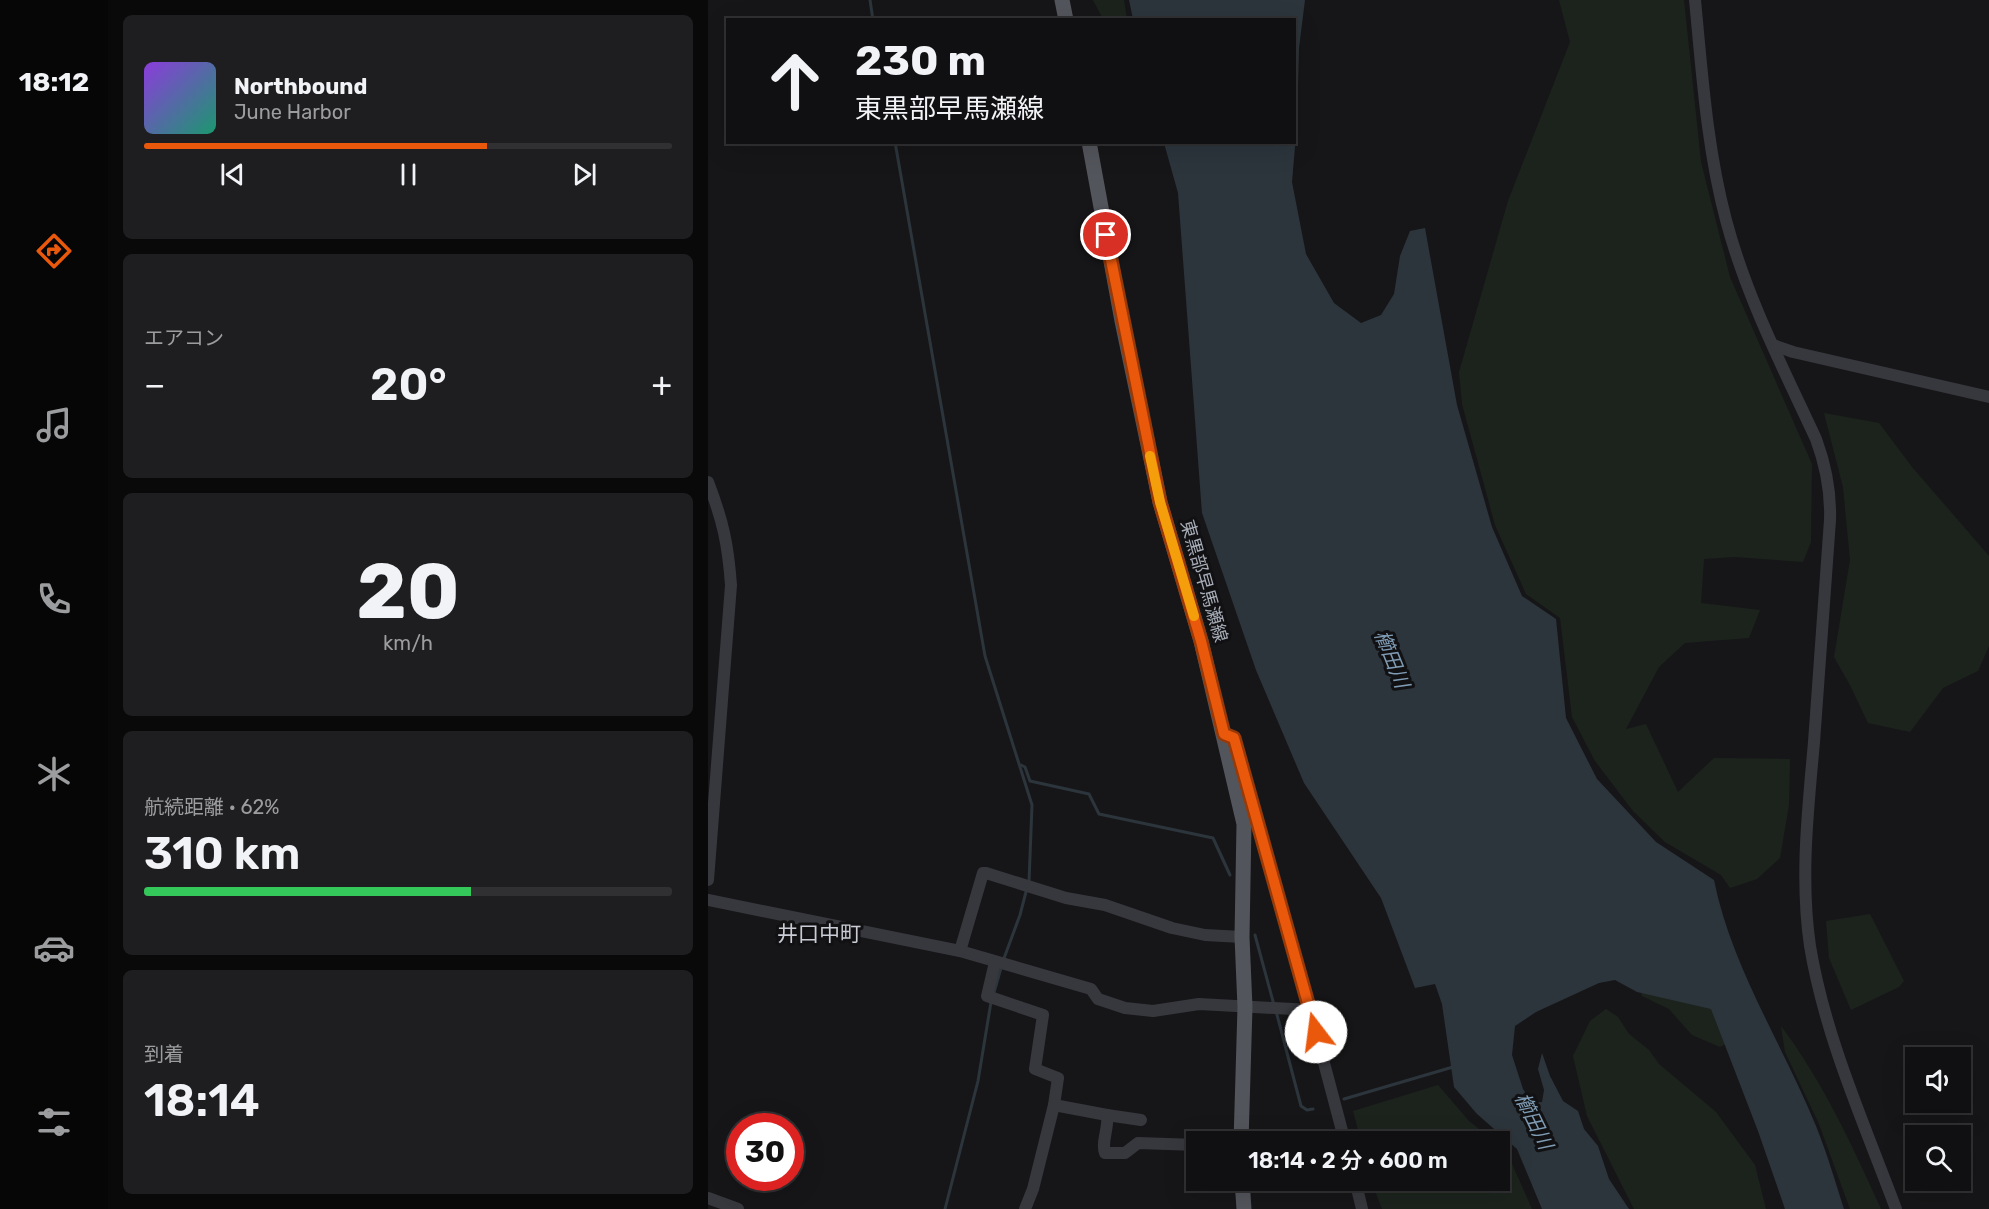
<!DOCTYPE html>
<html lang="ja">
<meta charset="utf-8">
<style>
:root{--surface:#101012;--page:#1e1e20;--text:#f1f3f6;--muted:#9c9d9f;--line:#303032;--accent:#ea580c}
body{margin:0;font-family:Rubik,"Noto Sans JP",sans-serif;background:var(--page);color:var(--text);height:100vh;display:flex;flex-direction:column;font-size:22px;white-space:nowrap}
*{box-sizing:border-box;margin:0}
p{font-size:20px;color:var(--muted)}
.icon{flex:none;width:33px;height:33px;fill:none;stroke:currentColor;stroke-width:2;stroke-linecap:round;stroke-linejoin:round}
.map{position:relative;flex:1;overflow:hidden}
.drawer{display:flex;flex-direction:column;gap:15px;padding:15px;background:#09090a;width:600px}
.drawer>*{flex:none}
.top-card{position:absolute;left:18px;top:18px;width:570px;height:126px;border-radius:0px;box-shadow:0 6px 24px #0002,0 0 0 2px var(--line);background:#101012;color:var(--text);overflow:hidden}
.controls{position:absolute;left:1197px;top:1047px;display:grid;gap:12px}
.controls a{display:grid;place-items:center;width:66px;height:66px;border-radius:0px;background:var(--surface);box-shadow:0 6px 24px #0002,0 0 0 2px var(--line);font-size:30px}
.speed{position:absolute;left:18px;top:1113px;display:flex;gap:12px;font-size:30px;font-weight:700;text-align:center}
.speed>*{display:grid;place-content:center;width:78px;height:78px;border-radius:50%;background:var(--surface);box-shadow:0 6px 24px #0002,0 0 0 2px var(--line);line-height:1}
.speed .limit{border:9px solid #d22;background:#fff;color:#111}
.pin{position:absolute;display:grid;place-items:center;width:51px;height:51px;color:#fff;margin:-26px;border:3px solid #fff;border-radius:50%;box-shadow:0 2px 6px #0007}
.me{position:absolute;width:66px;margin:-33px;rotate:345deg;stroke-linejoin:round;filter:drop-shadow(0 0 4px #0008)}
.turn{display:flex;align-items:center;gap:21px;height:126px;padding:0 30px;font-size:27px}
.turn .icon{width:78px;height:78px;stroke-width:2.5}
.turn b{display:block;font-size:42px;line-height:51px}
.big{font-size:45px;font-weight:600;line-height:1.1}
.drawer .tile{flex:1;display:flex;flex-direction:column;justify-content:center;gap:9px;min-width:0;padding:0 21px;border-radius:9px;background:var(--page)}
.drawer .dial{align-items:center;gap:0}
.dial b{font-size:78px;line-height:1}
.song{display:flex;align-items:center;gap:18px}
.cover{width:72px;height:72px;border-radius:9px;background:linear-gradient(135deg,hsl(270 70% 55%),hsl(160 70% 35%))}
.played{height:6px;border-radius:3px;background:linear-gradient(90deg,var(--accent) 65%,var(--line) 65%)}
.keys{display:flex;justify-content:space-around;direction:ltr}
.heat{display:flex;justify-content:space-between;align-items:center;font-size:33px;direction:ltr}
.charge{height:9px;border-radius:4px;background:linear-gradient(90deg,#34c759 62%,var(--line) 0)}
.trip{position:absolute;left:478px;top:1131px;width:324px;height:60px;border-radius:0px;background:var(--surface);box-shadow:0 6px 24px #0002,0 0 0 2px var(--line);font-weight:600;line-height:60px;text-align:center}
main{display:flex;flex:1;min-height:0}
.tabs{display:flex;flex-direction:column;width:108px;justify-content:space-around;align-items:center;background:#060607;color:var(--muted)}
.tabs .icon{width:42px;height:42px}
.tabs .active{color:var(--accent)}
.tabs b{font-size:27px;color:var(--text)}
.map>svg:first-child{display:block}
.green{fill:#1c231d}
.water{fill:#2c353c}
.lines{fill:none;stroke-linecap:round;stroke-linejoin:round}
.stream{stroke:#2c353c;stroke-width:3}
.minor{stroke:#37383d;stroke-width:12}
.major{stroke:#53555c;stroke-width:15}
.route-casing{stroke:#983908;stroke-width:15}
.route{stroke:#ea580c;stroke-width:10}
.slow{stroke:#f59e0b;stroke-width:10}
.labels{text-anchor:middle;stroke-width:6;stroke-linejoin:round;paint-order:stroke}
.street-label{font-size:18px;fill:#a8adb8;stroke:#111113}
.water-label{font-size:20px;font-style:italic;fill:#7f9bb3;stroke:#111113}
.quarter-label{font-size:21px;fill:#c9ccd4;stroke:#111113}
</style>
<main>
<nav class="tabs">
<b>18:12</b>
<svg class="icon active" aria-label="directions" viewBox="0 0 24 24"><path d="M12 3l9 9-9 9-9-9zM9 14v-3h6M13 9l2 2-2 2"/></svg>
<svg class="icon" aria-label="music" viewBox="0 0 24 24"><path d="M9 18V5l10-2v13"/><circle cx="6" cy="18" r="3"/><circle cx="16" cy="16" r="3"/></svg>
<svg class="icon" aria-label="phone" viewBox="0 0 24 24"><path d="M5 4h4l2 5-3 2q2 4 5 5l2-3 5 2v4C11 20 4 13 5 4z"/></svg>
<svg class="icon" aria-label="climate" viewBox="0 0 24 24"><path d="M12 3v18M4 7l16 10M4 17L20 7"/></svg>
<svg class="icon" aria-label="car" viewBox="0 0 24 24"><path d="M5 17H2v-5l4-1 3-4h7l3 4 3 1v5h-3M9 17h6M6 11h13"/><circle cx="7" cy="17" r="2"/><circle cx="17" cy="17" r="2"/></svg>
<svg class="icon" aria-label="filters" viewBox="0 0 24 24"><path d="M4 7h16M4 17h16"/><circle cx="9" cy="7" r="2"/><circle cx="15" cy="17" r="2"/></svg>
</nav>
<section class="drawer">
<div class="tile">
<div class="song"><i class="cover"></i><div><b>Northbound</b><p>June Harbor</p></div></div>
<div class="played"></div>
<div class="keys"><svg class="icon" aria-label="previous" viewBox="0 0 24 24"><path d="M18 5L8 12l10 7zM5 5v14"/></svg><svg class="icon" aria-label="pause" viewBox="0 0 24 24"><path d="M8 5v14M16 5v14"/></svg><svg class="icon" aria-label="next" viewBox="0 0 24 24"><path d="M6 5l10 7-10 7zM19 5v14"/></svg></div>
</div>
<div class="tile"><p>エアコン</p>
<div class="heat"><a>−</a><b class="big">20°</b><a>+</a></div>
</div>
<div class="tile dial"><b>20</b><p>km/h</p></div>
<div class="tile"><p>航続距離 · 62%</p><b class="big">310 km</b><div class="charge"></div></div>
<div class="tile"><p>到着</p><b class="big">18:14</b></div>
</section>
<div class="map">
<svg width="1281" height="1209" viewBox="0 0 1281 1209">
<rect width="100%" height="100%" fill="#161618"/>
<g class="green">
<path d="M 385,0 L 416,0 L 419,19 L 395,19 Z"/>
<path d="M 851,0 L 976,0 L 993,162 L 1022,277 L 1104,464 L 1103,542 L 1095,562 L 1027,557 L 996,559 L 993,603 L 1052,610 L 1041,638 L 977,643 L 951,667 L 918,729 L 938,724 L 970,792 L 1006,758 L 1082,759 L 1081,805 L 1072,858 L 1049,879 L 1022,888 L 1013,875 L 957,842 L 925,811 L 887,761 L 864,717 L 852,618 L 818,594 L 787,525 L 754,404 L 751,372 L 800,201 L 862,42 Z"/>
<path d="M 1116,413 L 1171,423 L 1204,467 L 1281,556 L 1281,646 L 1270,671 L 1235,688 L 1202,732 L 1160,723 L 1142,685 L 1126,657 L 1142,560 L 1135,487 Z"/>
<path d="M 1162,914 L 1196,981 L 1191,987 L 1143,1010 L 1121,958 L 1118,921 Z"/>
<path d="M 986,966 L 1020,1043 L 1012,1047 L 984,1035 L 961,1009 L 934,996 L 926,974 Z"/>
<path d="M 898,1009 L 910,1017 L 921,1034 L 941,1050 L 951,1064 L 1008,1112 L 1047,1165 L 1058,1209 L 926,1209 L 879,1116 L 865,1056 L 882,1021 Z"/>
<path d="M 1073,1026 C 1114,1080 1145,1147 1173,1209 L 1142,1209 L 1111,1124 L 1077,1052 Z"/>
<path d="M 730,1085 L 761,1121 L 786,1141 L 653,1141 L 645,1111 Z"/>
<path d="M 792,1146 L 798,1150 L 824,1209 L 674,1209 L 663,1181 L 792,1180 Z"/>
</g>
<path class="water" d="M 421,0 L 597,0 L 591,48 L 589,123 L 584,182 L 598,254 L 626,303 L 653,323 L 673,315 L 686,294 L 692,256 L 702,231 L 717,228 L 749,405 L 784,527 L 814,596 L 848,619 L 858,718 L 889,779 L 948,842 L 1006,880 C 1023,966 1075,1045 1108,1126 C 1119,1153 1127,1181 1136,1209 L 1077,1209 L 1050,1131 L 1003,1009 L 929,992 L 907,980 L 891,983 L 828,1012 L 807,1026 L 804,1055 L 815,1089 L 824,1103 L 834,1102 L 836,1090 L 830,1069 L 834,1053 L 842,1076 L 855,1101 L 870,1111 L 876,1129 L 890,1146 L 901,1179 L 921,1209 L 834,1209 L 809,1149 L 769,1114 L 746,1087 L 734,1004 L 727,984 L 707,988 L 673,898 L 596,783 L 548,670 L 494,513 L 470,193 L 456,143 L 586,142 L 586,20 L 425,19 Z"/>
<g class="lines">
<g class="stream">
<path d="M 162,0 L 165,20"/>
<path d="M 187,142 L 277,656 L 324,805 L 321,882"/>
<path d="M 313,765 L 317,767 L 322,781 L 381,794 L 391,814 L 505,838 L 522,875"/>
<path d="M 547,935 L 566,1005"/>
<path d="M 295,961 L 312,915 L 319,888"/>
<path d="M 285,996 L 293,968"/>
<path d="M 568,1011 L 593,1106 L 599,1110 L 605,1109"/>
<path d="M 636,1099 L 745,1067"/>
<path d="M 237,1209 L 270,1081 L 283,1002"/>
</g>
<g class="minor">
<path d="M 987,0 C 994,73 999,149 1018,220 C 1038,296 1075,368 1108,439 C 1118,466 1123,490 1122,520 C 1117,594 1111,668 1106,742 C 1100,810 1092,878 1102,946 C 1117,1037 1156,1123 1188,1209"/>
<path d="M 1065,345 L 1085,352 L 1281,397"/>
<path d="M 0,482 C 15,521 20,544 23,585 L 0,880"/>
<path d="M 516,734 L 526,738 L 602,1010 L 637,1142"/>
<path d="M 0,900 L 252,951 L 383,989 L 390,999 L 417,1008 L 445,1011 L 491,1004 L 602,1010"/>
<path d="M 252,951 L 275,873 L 278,873 L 358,898 L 397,905 L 464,928 L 497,935 L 534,937"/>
<path d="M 287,962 L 279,996 L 335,1015 L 327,1069 L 350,1078 L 346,1105 L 399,1115 C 401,1128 393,1142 397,1153 L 417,1153 L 430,1143 L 489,1145"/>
<path d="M 399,1115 L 433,1120"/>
<path d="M 647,1180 L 654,1209"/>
<path d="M 0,1198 L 30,1209"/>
<path d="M 317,1209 L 325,1189 L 346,1105"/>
</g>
<g class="major">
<path d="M 354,0 L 358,20"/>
<path d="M 381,142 L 414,321 L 452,502 L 493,641 L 536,824 L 534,937 L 537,1007 L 533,1142"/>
<path d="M 534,1180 L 536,1209"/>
</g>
</g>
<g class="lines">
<defs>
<path id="route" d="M 398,235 L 452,502 L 493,641 L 516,734 L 526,738 L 608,1032"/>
</defs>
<use href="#route" class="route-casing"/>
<use href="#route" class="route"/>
<path class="slow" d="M 442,456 L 452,502 L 486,616"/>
</g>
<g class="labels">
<g class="street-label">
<text transform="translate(496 581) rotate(74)" y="6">東黒部早馬瀬線</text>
</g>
<g class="water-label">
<text transform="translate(684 659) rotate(68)" y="7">櫛田川</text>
<text transform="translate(826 1121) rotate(64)" y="7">櫛田川</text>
</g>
<g class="quarter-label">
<text x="111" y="941">井口中町</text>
</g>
</g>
</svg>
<div class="controls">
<a><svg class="icon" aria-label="sound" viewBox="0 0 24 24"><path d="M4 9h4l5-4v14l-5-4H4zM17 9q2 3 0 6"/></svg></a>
<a><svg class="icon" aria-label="search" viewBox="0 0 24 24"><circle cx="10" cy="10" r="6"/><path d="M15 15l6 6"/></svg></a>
</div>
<div class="speed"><div class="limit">30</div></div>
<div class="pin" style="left:398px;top:235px;background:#d93025"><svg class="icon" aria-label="arrive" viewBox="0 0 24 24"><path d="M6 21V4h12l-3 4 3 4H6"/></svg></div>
<svg class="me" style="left:608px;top:1032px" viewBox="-20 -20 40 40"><circle r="19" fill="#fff"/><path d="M0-13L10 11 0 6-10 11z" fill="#ea580c"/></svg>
<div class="trip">18:14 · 2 分 · 600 m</div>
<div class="top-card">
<div class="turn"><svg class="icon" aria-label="ahead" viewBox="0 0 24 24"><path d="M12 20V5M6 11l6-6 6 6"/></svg><div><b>230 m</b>東黒部早馬瀬線</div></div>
</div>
</div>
</main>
